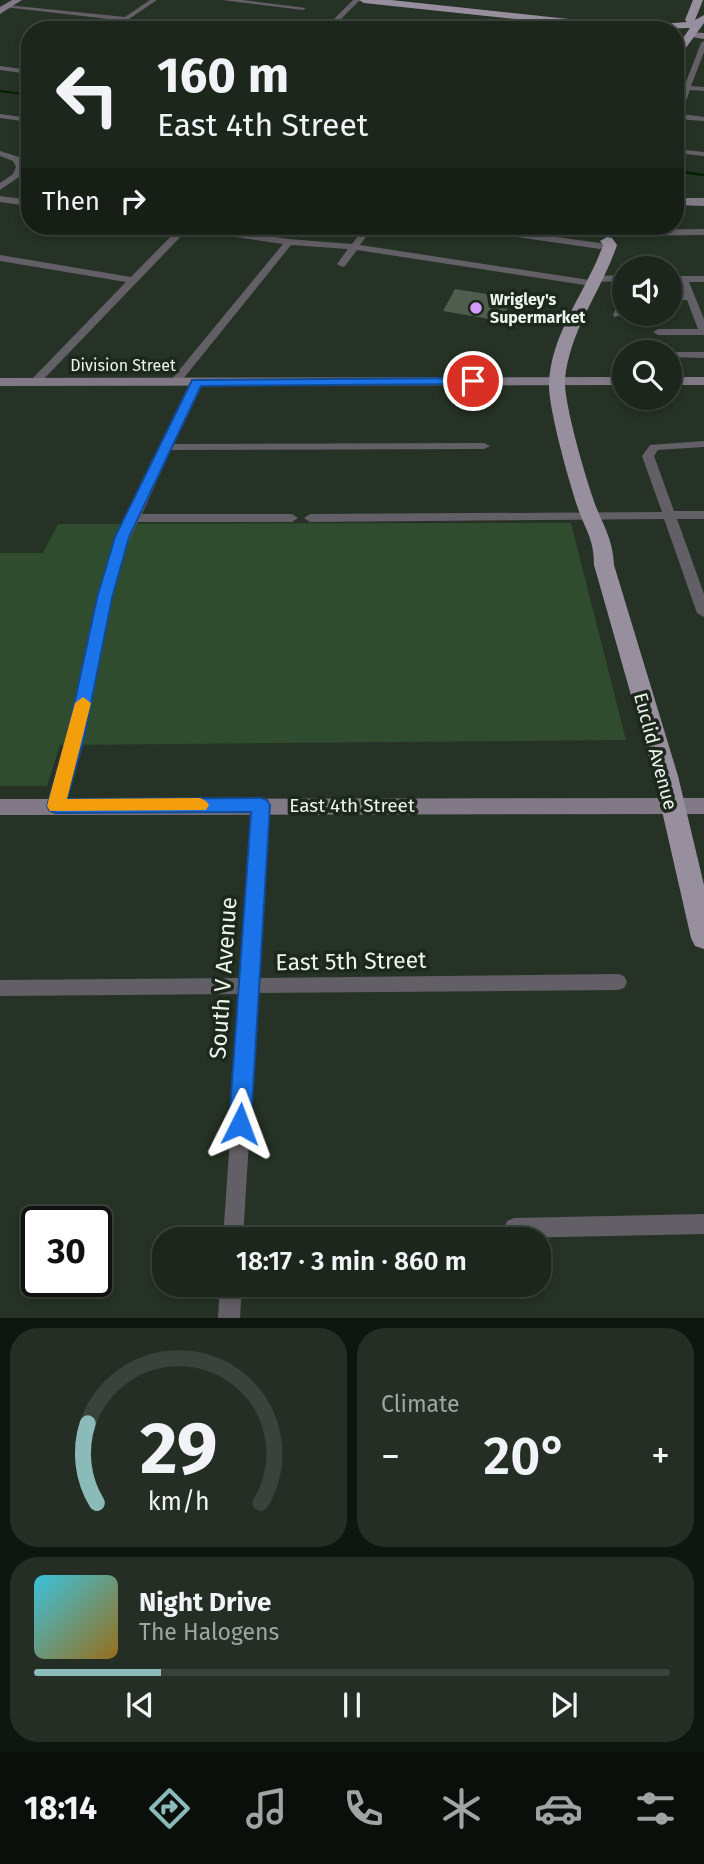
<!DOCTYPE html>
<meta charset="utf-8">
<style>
:root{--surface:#1c261c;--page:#252e25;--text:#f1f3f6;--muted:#a0a5a3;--line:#3a433b;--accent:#8bbbb9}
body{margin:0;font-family:"Fira Sans",sans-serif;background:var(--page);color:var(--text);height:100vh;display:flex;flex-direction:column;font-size:26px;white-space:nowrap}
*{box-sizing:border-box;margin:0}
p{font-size:23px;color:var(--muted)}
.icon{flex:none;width:38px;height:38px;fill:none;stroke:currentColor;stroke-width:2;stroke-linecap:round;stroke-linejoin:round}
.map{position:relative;height:1318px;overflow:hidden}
.panel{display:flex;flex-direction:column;gap:10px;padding:10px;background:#0f150f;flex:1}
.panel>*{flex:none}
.banner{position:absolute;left:21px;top:21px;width:663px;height:214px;border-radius:28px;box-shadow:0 4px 10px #0003,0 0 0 2px var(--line);background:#1c261c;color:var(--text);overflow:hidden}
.buttons{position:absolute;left:612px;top:256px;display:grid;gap:14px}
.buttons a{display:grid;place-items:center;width:70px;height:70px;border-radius:50%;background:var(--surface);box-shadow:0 4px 10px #0003,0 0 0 2px var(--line);font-size:35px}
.speed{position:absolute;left:21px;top:1206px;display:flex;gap:14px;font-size:35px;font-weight:700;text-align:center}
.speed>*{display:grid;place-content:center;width:91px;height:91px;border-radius:50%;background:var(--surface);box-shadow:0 4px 10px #0003,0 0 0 2px var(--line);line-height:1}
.speed .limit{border:4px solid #111;border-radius:10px;background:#fff;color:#111}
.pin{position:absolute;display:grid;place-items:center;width:60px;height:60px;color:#fff;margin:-30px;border:4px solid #fff;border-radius:50%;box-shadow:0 2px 7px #0007}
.me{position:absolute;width:77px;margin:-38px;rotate:3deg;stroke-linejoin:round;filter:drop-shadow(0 0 5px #0008)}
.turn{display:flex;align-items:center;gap:24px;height:147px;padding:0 21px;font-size:32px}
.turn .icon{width:91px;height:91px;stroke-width:2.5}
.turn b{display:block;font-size:49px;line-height:60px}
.then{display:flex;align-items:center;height:66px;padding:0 21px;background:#0003;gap:14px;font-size:26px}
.big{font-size:52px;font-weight:600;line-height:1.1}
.panel .widget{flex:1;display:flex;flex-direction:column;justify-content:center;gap:10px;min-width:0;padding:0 24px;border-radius:28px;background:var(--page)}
.panel .dial{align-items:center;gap:0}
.dial svg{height:182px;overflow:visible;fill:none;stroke:var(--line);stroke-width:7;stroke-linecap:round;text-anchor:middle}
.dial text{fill:var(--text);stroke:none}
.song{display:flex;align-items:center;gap:21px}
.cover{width:84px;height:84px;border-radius:10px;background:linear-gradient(135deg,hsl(190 70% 55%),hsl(40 70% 35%))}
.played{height:7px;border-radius:4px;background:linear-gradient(90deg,var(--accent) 20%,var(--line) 20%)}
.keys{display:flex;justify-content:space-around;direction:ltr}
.heat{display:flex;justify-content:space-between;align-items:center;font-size:38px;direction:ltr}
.panel .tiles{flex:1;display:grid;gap:10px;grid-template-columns:1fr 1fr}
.widget:last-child{grid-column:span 2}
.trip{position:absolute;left:152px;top:1227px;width:399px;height:70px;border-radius:28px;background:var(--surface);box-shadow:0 4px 10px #0003,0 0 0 2px var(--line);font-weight:600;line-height:70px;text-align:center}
.tab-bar{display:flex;height:112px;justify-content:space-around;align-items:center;background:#0b0f0b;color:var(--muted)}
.tab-bar .icon{width:49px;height:49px}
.tab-bar .selected{color:var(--accent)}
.tab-bar b{font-size:32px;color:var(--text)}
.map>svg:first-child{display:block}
.green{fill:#304c2e}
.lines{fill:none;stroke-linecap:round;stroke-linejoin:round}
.stream-far1{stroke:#012101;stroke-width:2}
.stream{stroke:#012101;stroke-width:2.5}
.building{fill:#505d4e}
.street{fill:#635f66;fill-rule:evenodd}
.secondary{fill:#817a86;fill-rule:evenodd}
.primary{fill:#988f9e;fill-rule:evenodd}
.route{fill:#1a73e8;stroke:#114b97;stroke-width:2}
.slow{fill:#f59e0b}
.poi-dot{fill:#d79bf9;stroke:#1c281b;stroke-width:2.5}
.labels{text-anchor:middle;stroke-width:7;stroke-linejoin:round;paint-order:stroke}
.far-poi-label{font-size:16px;font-weight:bold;fill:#ecf4eb;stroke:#1c281b;text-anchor:start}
.far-street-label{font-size:16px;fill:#ecf4eb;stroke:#1c281b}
.street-label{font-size:19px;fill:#ecf4eb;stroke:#1c281b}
.near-street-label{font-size:23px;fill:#ecf4eb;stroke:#1c281b}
</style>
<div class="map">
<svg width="704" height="1318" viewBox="0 0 704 1318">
<rect width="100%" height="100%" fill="#263225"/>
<path class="green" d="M 571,523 L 626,740 L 60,745 L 47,786 L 0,786 L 0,553 L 43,553 L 58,524 Z"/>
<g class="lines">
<path class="stream-far1" d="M 0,91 L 30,95"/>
<path class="stream" d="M 676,171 L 704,175"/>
</g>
<path class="building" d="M 455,289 L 513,298 L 501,321 L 443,311 Z"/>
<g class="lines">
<g class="street">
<path d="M 150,0 L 157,0 L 126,21 L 4,7 L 7,5 L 125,17 Z"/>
<path d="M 222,0 L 243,0 L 306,8 L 303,10 Z"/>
<path d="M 353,0 L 360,0 L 330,30 L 323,30 Z"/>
<path d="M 704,41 L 704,52 L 691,86 L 704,87 L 704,91 L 690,90 L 681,114 L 704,117 L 704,121 L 676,119 L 676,108 L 701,43 Z"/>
<path d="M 676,61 L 679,62 L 679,64 L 676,65 Z"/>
<path d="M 0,66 L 30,70 L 30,74 L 0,70 Z"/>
<path d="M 0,114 L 30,118 L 30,122 L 0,118 Z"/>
<path d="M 676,149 L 704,152 L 704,156 L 676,153 Z"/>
<path d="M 0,151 L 19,157 L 24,167 L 19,177 L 0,190 L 0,183 L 13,174 L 16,167 L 13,161 L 0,156 Z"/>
<path d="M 0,196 L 30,200 L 30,206 L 0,202 Z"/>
<path d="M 174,226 L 195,226 L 289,239 L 352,244 L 366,226 L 374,226 L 360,245 L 589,280 L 593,276 L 625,275 L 625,281 L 595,282 L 594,285 L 591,286 L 357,250 L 345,266 L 342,267 L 337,264 L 348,249 L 291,245 L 179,384 L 175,385 L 170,382 L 171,380 L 283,244 L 187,230 L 39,384 L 31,384 L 31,380 L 126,282 L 0,261 L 0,255 L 131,277 L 178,229 Z"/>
<path d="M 457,226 L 478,226 L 600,243 L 605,246 L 600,249 L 461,229 Z"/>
<path d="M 704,229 L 704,235 L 611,236 L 606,233 L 611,230 Z"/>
<path d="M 670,276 L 704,276 L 704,282 L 689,282 L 704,319 L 704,335 L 658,335 L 653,332 L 658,329 L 698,329 L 687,300 L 670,301 L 670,295 L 684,294 L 679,282 L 670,282 Z"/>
<path d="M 625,296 L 623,315 L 614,317 L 613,315 L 620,299 Z"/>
<path d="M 674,352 L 704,352 L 704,358 L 670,357 L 670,353 Z"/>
<path d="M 196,380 L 201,383 L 174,444 L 484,443 L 490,446 L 484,449 L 171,450 L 142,514 L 292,514 L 298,518 L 292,522 L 138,522 C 109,577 104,637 92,697 C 84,734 73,770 64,806 L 62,810 L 56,812 L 50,810 L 48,806 L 75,710 L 95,604 L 108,559 L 191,383 Z"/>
<path d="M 704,441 L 704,447 L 658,450 L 654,456 L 674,511 L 704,511 L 704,519 L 677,519 L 704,594 L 704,617 L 697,613 L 664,519 L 310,522 L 304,518 L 310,514 L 662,512 L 642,456 L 650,445 Z"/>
<path d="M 261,799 L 267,801 L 269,805 L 259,978 L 618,974 L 624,976 L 627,982 L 624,988 L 618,990 L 258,993 L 243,1239 L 223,1239 L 240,994 L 0,996 L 0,980 L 241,978 L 253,805 L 255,801 Z"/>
<path d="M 704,1214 L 704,1234 L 514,1238 L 507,1235 L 504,1228 L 507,1221 L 514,1218 Z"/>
<path d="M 220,1284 L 242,1284 L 240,1318 L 218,1318 Z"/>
</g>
<g class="secondary">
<path d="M 12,0 L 22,0 L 0,14 L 0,7 Z"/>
<path d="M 687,32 L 704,33 L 704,39 L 687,36 Z"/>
<path d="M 704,198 L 704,206 L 676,205 L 676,198 Z"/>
<path d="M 625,377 L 625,385 L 0,386 L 0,378 Z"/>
<rect x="670" y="377" width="34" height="8"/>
<path d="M 704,798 L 704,814 L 0,815 L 0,799 Z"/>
</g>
<g class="primary">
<path d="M 359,0 L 391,0 L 634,26 L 687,22 L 685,20 L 693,0 L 703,0 L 695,20 L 704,15 L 704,23 L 680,56 L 676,57 L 676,48 L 690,28 L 618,30 L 364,3 Z"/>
<path d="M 607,237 L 612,238 L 617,245 C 602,290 570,329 565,379 C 563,402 589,491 599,514 C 607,532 613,544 614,565 L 678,776 L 704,885 L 704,949 L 695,946 L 691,938 L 654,776 L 594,565 C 594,542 588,534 580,514 C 571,490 548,408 549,384 C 551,332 587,291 603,245 L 600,241 Z"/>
</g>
</g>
<path class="route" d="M 473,378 L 477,379 L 477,384 L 201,386 L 129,537 L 112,598 L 84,738 L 67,799 L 261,798 L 267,800 L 270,805 L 251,1124 L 248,1132 L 240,1135 L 232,1132 L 229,1124 L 251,812 L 56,813 L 50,811 L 47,806 L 67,738 L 97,598 L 115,537 L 192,380 Z"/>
<path class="slow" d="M 83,697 L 91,703 L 67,799 L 200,798 L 206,801 L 209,805 L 206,810 L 50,811 L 47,806 L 75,703 Z"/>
<circle class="poi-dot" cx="476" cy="308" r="7"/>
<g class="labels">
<g class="far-poi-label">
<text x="490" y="305">Wrigley's<tspan x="490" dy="18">Supermarket</tspan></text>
</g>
<g class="far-street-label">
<text x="123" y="371">Division Street</text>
</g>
<g class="street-label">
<text transform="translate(656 751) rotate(75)" y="7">Euclid Avenue</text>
<text x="352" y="812">East 4th Street</text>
</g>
<g class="near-street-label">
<text transform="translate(351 961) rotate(-1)" y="8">East 5th Street</text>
<text transform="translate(223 978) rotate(-86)" y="8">South V Avenue</text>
</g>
</g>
</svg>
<div class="buttons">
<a><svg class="icon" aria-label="sound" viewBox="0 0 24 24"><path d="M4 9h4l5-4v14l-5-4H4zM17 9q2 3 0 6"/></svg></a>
<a><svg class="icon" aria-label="search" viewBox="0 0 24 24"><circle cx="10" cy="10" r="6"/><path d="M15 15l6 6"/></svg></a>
</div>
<div class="speed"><div class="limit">30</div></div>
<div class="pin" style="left:473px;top:381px;background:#d93025"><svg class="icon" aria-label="arrive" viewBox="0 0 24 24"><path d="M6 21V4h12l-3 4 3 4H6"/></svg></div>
<svg class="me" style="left:240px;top:1124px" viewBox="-20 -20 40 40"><path d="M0-17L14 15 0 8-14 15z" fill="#1a73e8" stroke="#fff" stroke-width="4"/></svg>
<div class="trip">18:17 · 3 min · 860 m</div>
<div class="banner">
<div class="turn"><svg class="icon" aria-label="left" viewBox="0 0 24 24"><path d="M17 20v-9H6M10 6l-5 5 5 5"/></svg><div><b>160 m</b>East 4th Street</div></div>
<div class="then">Then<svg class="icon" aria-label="right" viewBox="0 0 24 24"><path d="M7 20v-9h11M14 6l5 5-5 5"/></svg></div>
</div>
</div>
<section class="panel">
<div class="tiles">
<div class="widget dial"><svg viewBox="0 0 100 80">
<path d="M14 69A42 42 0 1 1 86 69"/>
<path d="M14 69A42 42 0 0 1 10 34" stroke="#8bbbb9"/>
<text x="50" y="56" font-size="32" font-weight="700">29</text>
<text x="50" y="72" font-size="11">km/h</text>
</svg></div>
<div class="widget"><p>Climate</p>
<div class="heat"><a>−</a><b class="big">20°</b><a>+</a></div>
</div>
<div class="widget">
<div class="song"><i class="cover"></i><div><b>Night Drive</b><p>The Halogens</p></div></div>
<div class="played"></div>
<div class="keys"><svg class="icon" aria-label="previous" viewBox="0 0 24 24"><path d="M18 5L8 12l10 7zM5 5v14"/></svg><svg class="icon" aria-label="pause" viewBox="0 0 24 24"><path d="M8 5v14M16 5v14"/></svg><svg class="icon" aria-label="next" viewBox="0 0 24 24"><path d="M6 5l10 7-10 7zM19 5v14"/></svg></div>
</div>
</div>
</section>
<nav class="tab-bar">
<b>18:14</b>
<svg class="icon selected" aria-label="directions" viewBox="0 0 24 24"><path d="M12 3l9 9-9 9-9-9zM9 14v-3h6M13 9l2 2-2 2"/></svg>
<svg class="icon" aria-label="music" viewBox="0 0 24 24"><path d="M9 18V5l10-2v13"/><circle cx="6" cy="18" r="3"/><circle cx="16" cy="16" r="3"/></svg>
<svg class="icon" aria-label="phone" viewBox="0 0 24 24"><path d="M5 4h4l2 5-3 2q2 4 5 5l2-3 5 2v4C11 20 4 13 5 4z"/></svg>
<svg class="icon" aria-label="climate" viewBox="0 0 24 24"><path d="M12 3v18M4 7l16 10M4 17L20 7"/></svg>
<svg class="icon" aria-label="car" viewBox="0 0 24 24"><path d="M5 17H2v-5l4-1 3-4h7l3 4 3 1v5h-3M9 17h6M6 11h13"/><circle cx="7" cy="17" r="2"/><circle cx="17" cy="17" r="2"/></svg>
<svg class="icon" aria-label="filters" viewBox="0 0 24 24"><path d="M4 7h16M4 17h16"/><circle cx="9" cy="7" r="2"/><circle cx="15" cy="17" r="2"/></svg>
</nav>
